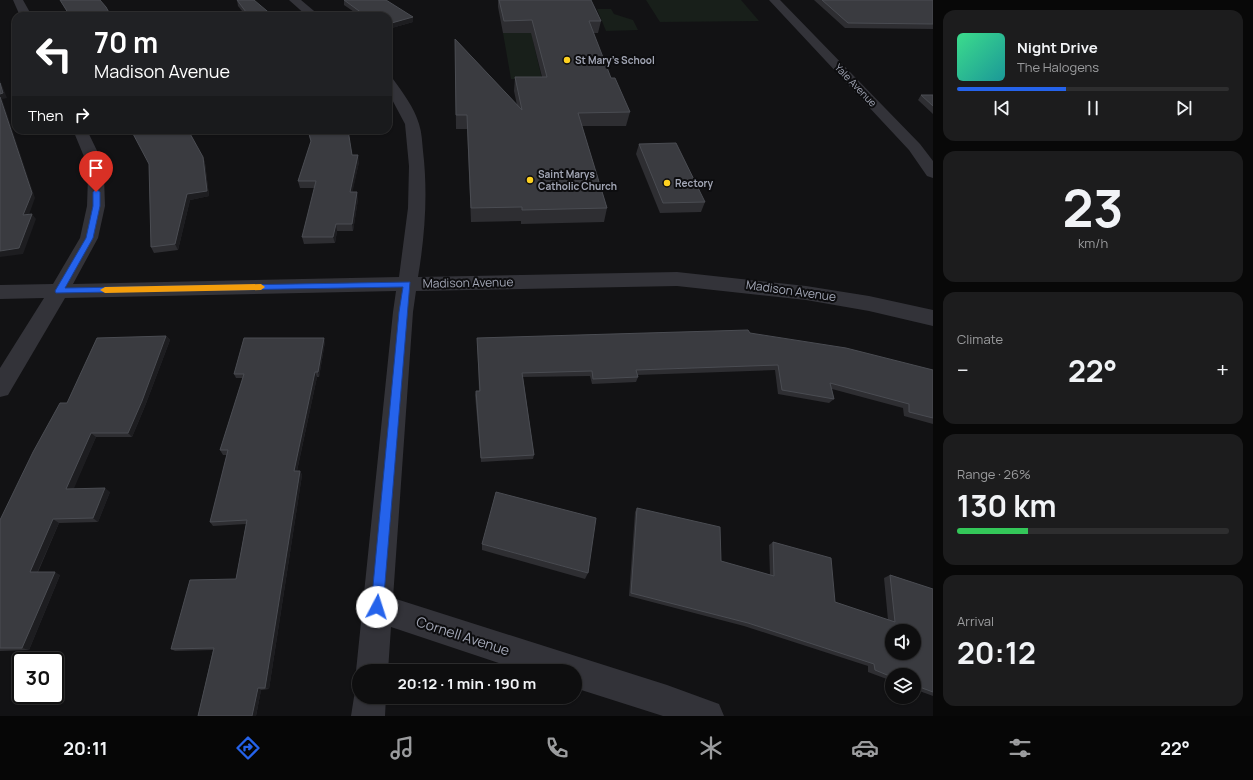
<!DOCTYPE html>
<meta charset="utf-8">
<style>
:root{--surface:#0e0e0f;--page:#1c1c1d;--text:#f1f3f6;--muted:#9b9c9e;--line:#2e2e2f;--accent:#2563eb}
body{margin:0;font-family:Manrope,sans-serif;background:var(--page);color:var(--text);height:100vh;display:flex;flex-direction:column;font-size:15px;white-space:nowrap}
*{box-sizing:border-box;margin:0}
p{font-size:13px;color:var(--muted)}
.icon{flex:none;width:22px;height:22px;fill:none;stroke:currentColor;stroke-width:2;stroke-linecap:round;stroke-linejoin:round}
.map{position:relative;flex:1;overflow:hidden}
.details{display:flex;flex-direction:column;gap:10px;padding:10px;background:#080808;width:320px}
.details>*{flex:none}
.guide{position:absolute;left:12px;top:12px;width:380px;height:122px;border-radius:12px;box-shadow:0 1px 3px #0004,0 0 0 1px var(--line);background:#202124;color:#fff;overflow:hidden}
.controls{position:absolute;left:885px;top:624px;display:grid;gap:8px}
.controls a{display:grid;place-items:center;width:36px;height:36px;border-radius:50%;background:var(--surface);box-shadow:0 1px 3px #0004,0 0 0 1px var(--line);font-size:20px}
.speed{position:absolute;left:12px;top:652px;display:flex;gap:8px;font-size:20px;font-weight:700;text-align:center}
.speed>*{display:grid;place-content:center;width:52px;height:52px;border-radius:50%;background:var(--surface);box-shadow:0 1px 3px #0004,0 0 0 1px var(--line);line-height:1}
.speed .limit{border:2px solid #111;border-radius:6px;background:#fff;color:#111}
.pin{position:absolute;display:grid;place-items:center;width:34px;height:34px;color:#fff;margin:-41px -17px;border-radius:50% 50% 50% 0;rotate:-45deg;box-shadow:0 0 4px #0007}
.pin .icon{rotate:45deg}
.me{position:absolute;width:44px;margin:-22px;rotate:5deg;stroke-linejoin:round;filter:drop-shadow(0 0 3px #0008)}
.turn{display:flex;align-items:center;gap:14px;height:84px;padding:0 16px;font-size:18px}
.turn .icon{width:52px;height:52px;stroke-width:2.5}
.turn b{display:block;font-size:28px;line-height:34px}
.then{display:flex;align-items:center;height:38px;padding:0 16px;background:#0003;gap:8px;font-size:15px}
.big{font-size:30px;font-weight:700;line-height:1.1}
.details .card{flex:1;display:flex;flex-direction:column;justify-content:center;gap:6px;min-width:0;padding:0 14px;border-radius:12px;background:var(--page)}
.details .dial{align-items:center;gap:0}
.dial b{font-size:52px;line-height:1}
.song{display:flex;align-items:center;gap:12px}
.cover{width:48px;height:48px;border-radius:6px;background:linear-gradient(135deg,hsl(150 70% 55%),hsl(180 70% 35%))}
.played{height:4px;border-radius:2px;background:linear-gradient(90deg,var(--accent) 40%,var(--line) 40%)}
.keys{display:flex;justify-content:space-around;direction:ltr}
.heat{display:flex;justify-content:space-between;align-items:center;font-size:22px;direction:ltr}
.charge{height:6px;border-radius:3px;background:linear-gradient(90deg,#34c759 26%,var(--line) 0)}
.trip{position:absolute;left:352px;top:664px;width:230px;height:40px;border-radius:20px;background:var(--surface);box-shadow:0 1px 3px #0004,0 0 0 1px var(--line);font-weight:700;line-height:40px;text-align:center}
.tabs{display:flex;height:64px;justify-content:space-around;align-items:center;background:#060606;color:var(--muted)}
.tabs .icon{width:28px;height:28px}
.tabs .active{color:var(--accent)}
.tabs b{font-size:18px;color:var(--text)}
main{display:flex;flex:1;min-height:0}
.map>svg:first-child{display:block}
.green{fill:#181f1a}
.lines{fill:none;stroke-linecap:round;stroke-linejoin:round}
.minor{fill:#333339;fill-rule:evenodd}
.wall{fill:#2e2e32}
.shaded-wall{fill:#1d1d20}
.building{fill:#3a3b40;stroke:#4a4c52;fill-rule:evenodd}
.route{fill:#2563eb;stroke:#184099}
.slow{fill:#f59e0b}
.poi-dot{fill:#fed120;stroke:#0d0d0f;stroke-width:1.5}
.labels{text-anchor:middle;stroke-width:4;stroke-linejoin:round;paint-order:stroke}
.far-poi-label{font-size:10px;font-weight:bold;fill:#a2a6b5;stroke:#0d0d0f;text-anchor:start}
.far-street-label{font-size:10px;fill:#a2a6b5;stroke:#0d0d0f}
.street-label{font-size:12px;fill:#a2a6b5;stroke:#0d0d0f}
.near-street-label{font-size:14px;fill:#a2a6b5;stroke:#0d0d0f}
</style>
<main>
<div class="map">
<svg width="933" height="716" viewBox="0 0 933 716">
<rect width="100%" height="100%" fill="#121214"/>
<g class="green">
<path d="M 646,0 L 741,0 L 759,21 L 660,22 Z"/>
<path d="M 597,9 L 611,9 L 614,14 L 633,20 L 638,30 L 606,31 Z"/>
<path d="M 503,33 L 535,33 L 533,41 L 542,79 L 511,79 Z"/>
</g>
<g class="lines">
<g class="minor">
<path d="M 13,0 L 23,0 L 32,16 L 20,16 Z"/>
<path d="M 289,0 L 301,0 L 320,16 L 307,16 Z"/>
<path d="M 769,0 L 780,0 L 920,144 L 933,161 L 933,178 L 927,176 L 909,150 Z"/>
<path d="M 388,78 L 393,79 C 403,93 414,107 419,124 C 422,133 422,142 423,151 C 428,193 425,235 418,277 L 677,272 L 806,286 L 869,296 L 933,310 L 933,326 L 869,311 L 806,300 L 677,286 L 416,291 L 413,312 L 393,598 L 667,685 L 719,704 L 724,716 L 663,716 L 575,688 L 575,671 L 523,671 L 391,627 L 388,671 L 359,671 L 359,678 L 356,671 L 393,312 L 396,291 L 65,298 L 8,395 L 0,397 L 0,368 L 44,298 L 0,299 L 0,285 L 53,284 L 80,238 L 87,206 L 88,177 L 85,159 L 73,130 L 87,130 L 101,159 L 104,177 L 105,206 L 98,238 L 73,284 L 399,277 L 408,208 L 409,166 L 405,124 L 388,92 Z"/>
<path d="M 358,685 L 359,697 L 386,697 L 385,716 L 351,716 L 354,697 Z"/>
</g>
</g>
<g class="wall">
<path d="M 237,0 L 273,16 L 246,16 L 238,6 Z"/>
<path d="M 344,0 L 413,22 L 388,29 L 388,16 L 360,16 L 344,5 Z"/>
<path d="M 498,0 L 591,0 L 601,21 L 598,33 L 593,33 L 611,78 L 630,112 L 626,126 L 582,126 L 607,208 L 604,222 L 521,224 L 521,221 L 471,222 L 467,129 L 456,129 L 455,39 L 517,105 L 514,91 L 515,77 L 542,77 L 531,33 L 503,33 L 498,7 Z"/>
<path d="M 814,0 L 933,0 L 933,29 L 845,28 Z"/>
<path d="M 921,95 L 933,95 L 933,114 L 918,100 Z"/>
<path d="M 307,130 L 348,130 L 352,155 L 359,162 L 352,192 L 358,199 L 353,231 L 337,231 L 335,243 L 304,244 L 302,237 L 315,188 L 300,188 L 298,181 L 311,142 Z"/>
<path d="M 639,144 L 705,202 L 701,212 L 660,213 L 636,154 Z"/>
<path d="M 203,157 L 205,163 L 209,196 L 190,200 L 178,250 L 154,253 L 151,247 L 149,165 Z"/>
<path d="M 750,333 L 933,370 L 933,424 L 904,416 L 903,408 L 832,389 L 834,399 L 829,403 L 778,394 L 775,370 L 637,375 L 638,377 L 636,382 L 592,384 L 590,376 L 523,377 L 534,455 L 533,459 L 481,462 L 475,395 L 476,391 L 479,391 L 477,338 Z"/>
<path d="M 166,336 L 170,340 L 145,406 L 132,437 L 96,437 L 73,489 L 110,492 L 98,522 L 59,523 L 38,572 L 60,575 L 29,650 L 0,651 L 0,520 L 67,403 Z"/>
<path d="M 325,342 L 319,377 L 317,377 L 297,471 L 300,471 L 302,475 L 269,689 L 261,690 L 256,716 L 198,716 L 213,650 L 175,651 L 171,649 L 236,579 L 246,524 L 213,526 L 210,522 L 227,455 L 223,455 L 220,450 L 243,378 L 236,378 L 234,374 Z"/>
<path d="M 637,508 L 721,561 L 770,575 L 769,545 L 773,542 L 835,602 L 888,620 L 884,578 L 890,575 L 933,589 L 933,696 L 914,689 L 914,675 L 892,675 L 892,681 L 868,672 L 868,666 L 744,626 L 629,596 L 635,512 Z"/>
<path d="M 482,544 L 588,573 L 585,579 L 482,550 Z"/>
</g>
<g class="shaded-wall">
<path d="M 413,17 L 413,22 L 388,29 L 388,24 Z"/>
<path d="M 0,80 L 7,98 L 2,99 L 35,198 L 27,220 L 23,215 L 0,97 Z"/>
<path d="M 358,155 L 359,162 L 351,199 L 350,192 Z"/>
<path d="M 203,157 L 205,163 L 209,196 L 190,200 L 178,250 L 175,244 L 187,194 Z"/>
<path d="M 357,192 L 358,199 L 353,231 L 352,224 Z"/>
<path d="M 32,214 L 36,219 L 23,254 L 0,257 L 0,251 Z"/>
<path d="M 336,224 L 337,231 L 335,243 L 333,237 Z"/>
<path d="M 166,336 L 170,340 L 145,406 L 132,437 L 128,433 Z"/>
<path d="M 324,338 L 325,342 L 319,377 L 318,372 Z"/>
<path d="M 315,372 L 317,377 L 296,475 L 294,471 Z"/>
<path d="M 91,433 L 96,437 L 72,493 L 66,489 Z"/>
<path d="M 300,471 L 302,475 L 269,689 L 265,688 Z"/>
<path d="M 105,488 L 110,492 L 98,522 L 93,518 Z"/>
<path d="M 53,519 L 59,523 L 36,575 L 30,572 Z"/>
<path d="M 55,572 L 60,575 L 29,650 L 22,648 Z"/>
<path d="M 258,688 L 261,690 L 256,716 L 252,716 Z"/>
</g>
<g class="building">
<path d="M 60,0 L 100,0 L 106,7 L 111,16 L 70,16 Z"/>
<path d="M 237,0 L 254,0 L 273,16 L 249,16 Z"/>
<path d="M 344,0 L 386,0 L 413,17 L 388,24 L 388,16 L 366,16 Z"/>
<path d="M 499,0 L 591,0 L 601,21 L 589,21 L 611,78 L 615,78 L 630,112 L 578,113 L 607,208 L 522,210 L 522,207 L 471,208 L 467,115 L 456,115 L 455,39 L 522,110 L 515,77 L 547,77 L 532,20 L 504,21 Z"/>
<path d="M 822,0 L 933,0 L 933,24 L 848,23 Z"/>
<path d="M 0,83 L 3,93 L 0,94 Z"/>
<path d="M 921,95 L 933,95 L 933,106 Z"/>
<path d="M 0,97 L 32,193 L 23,215 L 32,214 L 19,248 L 0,251 Z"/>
<path d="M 131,130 L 188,130 L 203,157 L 207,191 L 187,194 L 175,244 L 151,247 L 149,164 Z"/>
<path d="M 308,130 L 348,130 L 352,155 L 358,155 L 350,192 L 357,192 L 352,224 L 336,224 L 333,237 L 302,237 L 316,181 L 298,181 L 311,141 Z"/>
<path d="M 676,143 L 705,202 L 663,203 L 639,144 Z"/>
<path d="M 748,330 L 750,333 L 846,348 L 933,370 L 933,418 L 909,412 L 909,404 L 830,383 L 834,399 L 782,390 L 778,365 L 636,370 L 638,377 L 593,379 L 592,371 L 522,373 L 534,455 L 481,458 L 476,391 L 480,391 L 477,338 Z"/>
<path d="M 166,336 L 142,401 L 128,433 L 91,433 L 66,489 L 105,488 L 93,518 L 53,519 L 30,572 L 55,572 L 22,648 L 0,648 L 0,520 L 33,452 L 60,403 L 67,403 L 97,338 Z"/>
<path d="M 244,338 L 324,338 L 318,372 L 315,372 L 294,471 L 300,471 L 265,688 L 258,688 L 252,716 L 198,716 L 214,648 L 171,649 L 190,580 L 236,579 L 247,520 L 210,522 L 228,450 L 220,450 L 244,374 L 234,374 Z"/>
<path d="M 496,492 L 596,518 L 588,573 L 482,544 Z"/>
<path d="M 637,508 L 720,527 L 721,561 L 774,576 L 773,542 L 831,558 L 835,602 L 895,622 L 890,575 L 933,589 L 933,692 L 914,685 L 914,675 L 892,675 L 892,677 L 875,670 L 874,664 L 748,623 L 631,593 ZM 892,631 L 914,631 L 914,653 L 892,653 Z"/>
</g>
<path class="route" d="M 96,189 L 100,192 L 100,206 L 93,238 L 65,288 L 410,282 L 383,607 L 381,611 L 377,613 L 373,611 L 371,607 L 399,312 L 403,287 L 56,293 L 55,291 L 86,238 L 93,206 L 93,192 Z"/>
<path class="slow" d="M 261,284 L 265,287 L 261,290 L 105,293 L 100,290 L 105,287 Z"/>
<g class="poi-dot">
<circle cx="567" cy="60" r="4"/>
<circle cx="530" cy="180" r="4"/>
<circle cx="667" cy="183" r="4"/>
</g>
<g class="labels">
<g class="far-poi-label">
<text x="575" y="64">St Mary's School</text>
<text x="538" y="178">Saint Marys<tspan x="538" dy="12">Catholic Church</tspan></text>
<text x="675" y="187">Rectory</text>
</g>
<g class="far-street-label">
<text transform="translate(856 85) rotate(46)" y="4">Yale Avenue</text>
</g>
<g class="street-label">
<text transform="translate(468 283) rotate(-1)" y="4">Madison Avenue</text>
<text transform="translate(791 291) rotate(8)" y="4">Madison Avenue</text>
</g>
<g class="near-street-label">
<text transform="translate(463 636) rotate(18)" y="5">Cornell Avenue</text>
</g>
</g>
</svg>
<div class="controls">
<a><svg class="icon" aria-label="sound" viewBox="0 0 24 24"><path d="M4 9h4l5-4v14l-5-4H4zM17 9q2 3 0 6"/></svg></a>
<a><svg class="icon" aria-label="layers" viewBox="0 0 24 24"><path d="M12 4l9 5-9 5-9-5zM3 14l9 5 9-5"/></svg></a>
</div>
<div class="speed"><div class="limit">30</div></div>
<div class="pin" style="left:96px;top:192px;background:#d93025"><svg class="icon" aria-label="arrive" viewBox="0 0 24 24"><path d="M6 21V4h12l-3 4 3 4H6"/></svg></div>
<svg class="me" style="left:377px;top:607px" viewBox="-20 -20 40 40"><circle r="19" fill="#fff"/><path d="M0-13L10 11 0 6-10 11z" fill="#2563eb"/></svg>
<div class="trip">20:12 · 1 min · 190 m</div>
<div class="guide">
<div class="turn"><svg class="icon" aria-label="left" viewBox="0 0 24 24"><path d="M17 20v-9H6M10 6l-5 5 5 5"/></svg><div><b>70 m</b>Madison Avenue</div></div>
<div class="then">Then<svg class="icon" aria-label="right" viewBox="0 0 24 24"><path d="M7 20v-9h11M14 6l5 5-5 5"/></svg></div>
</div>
</div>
<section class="details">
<div class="card">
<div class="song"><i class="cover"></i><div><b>Night Drive</b><p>The Halogens</p></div></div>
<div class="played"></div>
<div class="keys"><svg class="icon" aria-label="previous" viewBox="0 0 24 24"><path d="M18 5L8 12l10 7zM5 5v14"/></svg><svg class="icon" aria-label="pause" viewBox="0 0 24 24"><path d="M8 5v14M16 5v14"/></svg><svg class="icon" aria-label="next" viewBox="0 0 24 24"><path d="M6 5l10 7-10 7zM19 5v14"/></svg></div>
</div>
<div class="card dial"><b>23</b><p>km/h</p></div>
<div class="card"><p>Climate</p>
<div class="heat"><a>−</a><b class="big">22°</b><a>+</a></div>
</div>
<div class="card"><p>Range · 26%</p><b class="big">130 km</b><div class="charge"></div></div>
<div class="card"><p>Arrival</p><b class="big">20:12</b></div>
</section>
</main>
<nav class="tabs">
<b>20:11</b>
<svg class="icon active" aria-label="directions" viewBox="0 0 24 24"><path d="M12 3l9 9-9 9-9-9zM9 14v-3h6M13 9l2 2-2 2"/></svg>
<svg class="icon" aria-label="music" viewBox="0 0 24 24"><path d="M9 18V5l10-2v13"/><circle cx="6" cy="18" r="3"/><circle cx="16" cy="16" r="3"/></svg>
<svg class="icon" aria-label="phone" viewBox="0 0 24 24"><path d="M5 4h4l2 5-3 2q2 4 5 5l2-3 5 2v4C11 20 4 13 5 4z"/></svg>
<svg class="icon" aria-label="climate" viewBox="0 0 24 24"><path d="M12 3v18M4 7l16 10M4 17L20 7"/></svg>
<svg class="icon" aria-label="car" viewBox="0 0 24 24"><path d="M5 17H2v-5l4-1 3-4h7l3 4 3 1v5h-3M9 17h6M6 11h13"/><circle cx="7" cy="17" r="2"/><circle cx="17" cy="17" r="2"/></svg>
<svg class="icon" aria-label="filters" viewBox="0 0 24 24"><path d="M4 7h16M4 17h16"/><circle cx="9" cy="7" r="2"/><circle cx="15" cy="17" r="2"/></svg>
<b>22°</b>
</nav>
